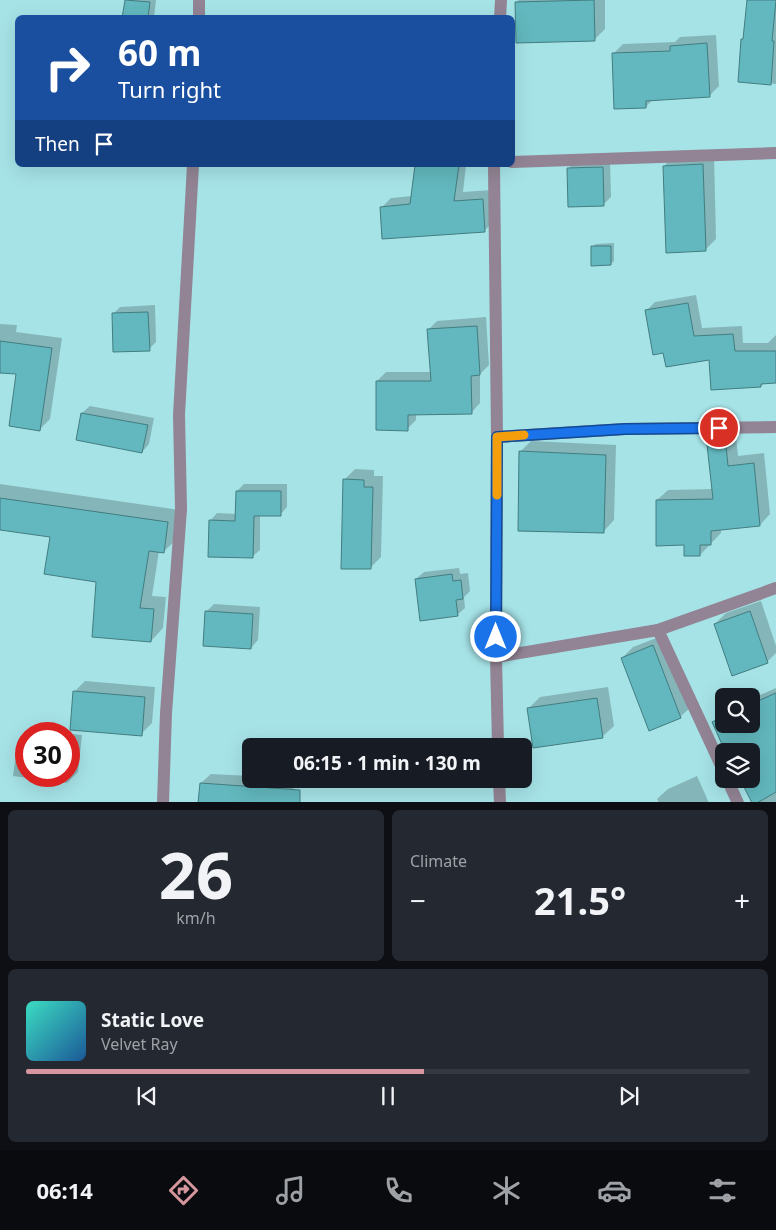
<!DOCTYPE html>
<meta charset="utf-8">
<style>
:root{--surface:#171b24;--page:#242831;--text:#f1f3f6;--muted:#9ea1a6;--line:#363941;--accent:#d6969e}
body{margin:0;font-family:"Noto Sans",sans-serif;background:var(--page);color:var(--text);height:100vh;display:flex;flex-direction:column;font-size:19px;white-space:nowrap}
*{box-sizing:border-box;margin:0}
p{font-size:16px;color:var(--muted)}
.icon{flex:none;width:28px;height:28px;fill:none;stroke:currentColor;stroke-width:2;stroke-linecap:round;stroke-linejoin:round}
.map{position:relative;height:802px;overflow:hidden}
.side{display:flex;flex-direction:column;gap:8px;padding:8px;background:#0d0f14;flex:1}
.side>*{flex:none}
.hud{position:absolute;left:15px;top:15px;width:500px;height:152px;border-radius:8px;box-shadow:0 5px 20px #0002;background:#1a4fa0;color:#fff;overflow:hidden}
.buttons{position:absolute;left:715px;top:688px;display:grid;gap:10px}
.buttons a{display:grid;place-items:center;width:45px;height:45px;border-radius:8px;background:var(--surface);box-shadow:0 5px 20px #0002;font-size:25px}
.speed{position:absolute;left:15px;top:722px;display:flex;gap:10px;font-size:25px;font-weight:700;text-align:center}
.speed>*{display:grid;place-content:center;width:65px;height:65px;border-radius:50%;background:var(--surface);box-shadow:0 5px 20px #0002;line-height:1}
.speed .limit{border:8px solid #d22;background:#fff;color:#111}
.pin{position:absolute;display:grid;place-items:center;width:42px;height:42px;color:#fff;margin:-21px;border:2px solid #fff;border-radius:50%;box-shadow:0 1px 5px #0007}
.me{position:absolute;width:55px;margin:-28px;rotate:0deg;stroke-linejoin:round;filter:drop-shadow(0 0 4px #0008)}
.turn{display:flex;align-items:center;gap:18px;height:105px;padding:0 20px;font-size:22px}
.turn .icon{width:65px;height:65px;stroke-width:2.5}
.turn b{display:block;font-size:35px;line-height:42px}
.then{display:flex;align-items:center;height:48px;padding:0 20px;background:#0003;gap:10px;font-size:19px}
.big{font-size:38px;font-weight:700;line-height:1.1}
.side .card{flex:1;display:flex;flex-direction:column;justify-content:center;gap:8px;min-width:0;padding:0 18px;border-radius:8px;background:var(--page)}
.side .dial{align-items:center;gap:0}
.dial b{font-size:65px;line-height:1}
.song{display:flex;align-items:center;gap:15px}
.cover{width:60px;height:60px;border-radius:8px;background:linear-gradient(135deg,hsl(170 70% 55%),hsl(210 70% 35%))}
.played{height:5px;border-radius:2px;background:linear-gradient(90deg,var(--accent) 55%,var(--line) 55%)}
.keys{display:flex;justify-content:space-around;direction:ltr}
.heat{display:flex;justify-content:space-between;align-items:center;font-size:28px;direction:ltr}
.side .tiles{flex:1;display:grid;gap:8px;grid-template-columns:1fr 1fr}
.card:last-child{grid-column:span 2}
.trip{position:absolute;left:242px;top:738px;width:290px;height:50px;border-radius:8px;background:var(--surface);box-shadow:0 5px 20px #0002;font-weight:700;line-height:50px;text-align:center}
.menu{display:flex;height:80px;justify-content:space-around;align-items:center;background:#090b0e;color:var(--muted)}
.menu .icon{width:35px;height:35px}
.menu .current{color:var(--accent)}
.menu b{font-size:22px;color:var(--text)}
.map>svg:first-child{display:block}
.shadow{fill:#0003;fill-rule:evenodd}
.building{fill:#62b8be;stroke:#427d81}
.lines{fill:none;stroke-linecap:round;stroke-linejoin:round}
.minor{stroke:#928494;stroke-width:12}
.route-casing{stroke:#114b97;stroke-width:12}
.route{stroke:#1a73e8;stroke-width:9}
.slow{stroke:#f59e0b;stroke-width:9}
</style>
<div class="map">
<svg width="776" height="803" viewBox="0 0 776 803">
<rect width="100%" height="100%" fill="#a6e3e7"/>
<g class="shadow">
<path d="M 126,0 L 156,0 L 154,18 L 124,18 Z"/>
<path d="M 519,0 L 605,0 L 605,29 L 594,40 L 516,2 Z"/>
<path d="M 749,0 L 776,0 L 776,84 L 739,81 L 742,39 L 745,37 Z"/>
<path d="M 716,35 L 719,86 L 710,95 L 653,99 L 646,107 L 614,53 L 623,44 L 675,42 L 680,37 Z"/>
<path d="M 714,154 L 716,239 L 705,250 L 664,166 L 675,155 Z"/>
<path d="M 610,160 L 611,197 L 604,204 L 568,169 L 576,161 Z"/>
<path d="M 416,165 L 466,165 L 463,192 L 492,190 L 494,221 L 484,231 L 382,207 L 391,198 L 413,196 Z"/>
<path d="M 614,243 L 614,261 L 611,264 L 592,247 L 596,244 Z"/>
<path d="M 696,295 L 702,328 L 742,326 L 743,343 L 768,343 L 776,335 L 776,381 L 764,383 L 761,386 L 710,358 L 664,352 L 646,311 L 655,302 Z"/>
<path d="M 155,305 L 156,342 L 149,349 L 113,314 L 120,307 Z"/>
<path d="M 486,317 L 489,365 L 480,374 L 480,403 L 471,413 L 416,414 L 416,420 L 407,429 L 377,381 L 386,372 L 431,372 L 428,330 L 437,321 Z"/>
<path d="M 0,324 L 17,325 L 16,332 L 62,338 L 50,419 L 40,429 L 17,373 L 0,372 Z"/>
<path d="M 90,406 L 154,418 L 149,444 L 142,452 L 77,439 L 82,413 Z"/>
<path d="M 718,426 L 735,426 L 738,456 L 764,453 L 770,514 L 760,525 L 721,529 L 721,533 L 700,555 L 685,544 L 657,500 L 668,490 L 713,489 L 708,437 Z"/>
<path d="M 531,441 L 616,445 L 614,520 L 603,532 L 520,452 Z"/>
<path d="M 355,469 L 374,470 L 374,476 L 383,476 L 381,557 L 370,568 L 344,480 Z"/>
<path d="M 0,484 L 180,510 L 176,540 L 163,552 L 159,551 L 152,596 L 166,597 L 163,628 L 151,641 L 98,581 L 51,536 L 0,529 Z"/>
<path d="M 244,484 L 287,484 L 287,507 L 280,515 L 260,514 L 260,550 L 252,557 L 210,521 L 217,513 L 237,514 L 237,491 Z"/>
<path d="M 459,568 L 460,574 L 468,573 L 470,591 L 464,597 L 465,608 L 457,615 L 416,579 L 424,572 Z"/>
<path d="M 761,601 L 776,646 L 776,653 L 767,662 L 715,624 L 726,613 Z"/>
<path d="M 214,604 L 260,607 L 258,640 L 251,648 L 206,612 Z"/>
<path d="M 664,635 L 692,706 L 680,717 L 622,658 L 633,647 Z"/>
<path d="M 85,681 L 155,687 L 152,723 L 141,734 L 74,692 Z"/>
<path d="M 608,687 L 614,726 L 602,737 L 529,708 L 540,697 Z"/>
<path d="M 776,688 L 776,803 L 754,803 L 742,779 L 751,779 L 751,751 L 728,751 L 713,722 L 724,712 L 724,724 L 751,724 L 751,699 Z"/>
<path d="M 29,729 L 82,735 L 78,772 L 67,783 L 57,781 L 52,787 L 36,785 L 36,779 L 13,776 L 18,740 ZM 26,734 L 69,734 L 69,776 L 26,776 Z"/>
<path d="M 211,774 L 251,776 L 251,779 L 294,779 L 293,803 L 201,783 Z"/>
<path d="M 697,776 L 709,803 L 659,803 L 657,799 L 668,789 Z"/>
</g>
<g class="building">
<path d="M 125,0 L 150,2 L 148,18 L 122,18 Z"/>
<path d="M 594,0 L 595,41 L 516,43 L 515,2 Z"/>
<path d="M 747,0 L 776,0 L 772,41 L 774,41 L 771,85 L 738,82 L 741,39 L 743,39 Z"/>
<path d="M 707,43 L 710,97 L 646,101 L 646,108 L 614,109 L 612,53 L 670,51 L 670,46 Z"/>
<path d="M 703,164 L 706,251 L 666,253 L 663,166 Z"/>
<path d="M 415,165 L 459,165 L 454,201 L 483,199 L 485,232 L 382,239 L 380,207 L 410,204 Z"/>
<path d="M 603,167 L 604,206 L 568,207 L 567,168 Z"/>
<path d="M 591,246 L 611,246 L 611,265 L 591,266 Z"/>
<path d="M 688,303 L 694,336 L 733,334 L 735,351 L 776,351 L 776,383 L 761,384 L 761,387 L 711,390 L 709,360 L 666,367 L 663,353 L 653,355 L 645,310 Z"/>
<path d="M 148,312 L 150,351 L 113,352 L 112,313 Z"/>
<path d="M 477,326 L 480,375 L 471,376 L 472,414 L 408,415 L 408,431 L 376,430 L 376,381 L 431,381 L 427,329 Z"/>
<path d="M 0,341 L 52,348 L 40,431 L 9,426 L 16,374 L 0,373 Z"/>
<path d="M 81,413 L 148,425 L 142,453 L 76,440 Z"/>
<path d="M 706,436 L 725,436 L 728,466 L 754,463 L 760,526 L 711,531 L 711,545 L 700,545 L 700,556 L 684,556 L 684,545 L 656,546 L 656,500 L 713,499 Z"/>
<path d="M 519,451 L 606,455 L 604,533 L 518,531 Z"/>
<path d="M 343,479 L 364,480 L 364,487 L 373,487 L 371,569 L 341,569 Z"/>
<path d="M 236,491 L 281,491 L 281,516 L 254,516 L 253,558 L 208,557 L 209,520 L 235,521 Z"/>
<path d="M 0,498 L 168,522 L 164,553 L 149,551 L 140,608 L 154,609 L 151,642 L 92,637 L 96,582 L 44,574 L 50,537 L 0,530 Z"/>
<path d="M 452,574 L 453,581 L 461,580 L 463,599 L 456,600 L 458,616 L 420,621 L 415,579 Z"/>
<path d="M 205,611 L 253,614 L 251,649 L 203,646 Z"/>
<path d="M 750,611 L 768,663 L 732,676 L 714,624 Z"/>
<path d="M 653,645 L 681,718 L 649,731 L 621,658 Z"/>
<path d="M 73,691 L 145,697 L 142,736 L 70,730 Z"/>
<path d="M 776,693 L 776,792 L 757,803 L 752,803 L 740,779 L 751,779 L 751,751 L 725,751 L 712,722 L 724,716 L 724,724 L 751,724 L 751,704 Z"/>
<path d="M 597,698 L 603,738 L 533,748 L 527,708 Z"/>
<path d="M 200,783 L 300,790 L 300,803 L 198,803 Z"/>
</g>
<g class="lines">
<g class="minor">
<path d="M 199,18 L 199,0"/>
<path d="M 500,18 L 501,0"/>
<path d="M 512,162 L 776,153"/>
<path d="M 494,165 L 497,437 L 496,657 L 498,746"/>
<path d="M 497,437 L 625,429 L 776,427"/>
<path d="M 658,630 L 776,588"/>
<path d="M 496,657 L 658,630 L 724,772"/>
<path d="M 499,779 L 500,803"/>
<path d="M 727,779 L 738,803"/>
<path d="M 163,803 L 166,713 L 181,509 L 179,415 L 193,165"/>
</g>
</g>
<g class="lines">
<defs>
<path id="route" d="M 496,637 L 497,437 L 625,429 L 719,428"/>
</defs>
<use href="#route" class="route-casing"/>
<use href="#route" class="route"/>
<path class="slow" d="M 497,495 L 497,437 L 524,435"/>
</g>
</svg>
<div class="buttons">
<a><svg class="icon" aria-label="search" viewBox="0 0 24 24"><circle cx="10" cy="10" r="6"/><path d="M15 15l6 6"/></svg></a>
<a><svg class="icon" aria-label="layers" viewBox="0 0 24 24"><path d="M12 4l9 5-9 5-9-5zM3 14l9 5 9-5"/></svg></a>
</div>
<div class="speed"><div class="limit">30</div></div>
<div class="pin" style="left:719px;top:428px;background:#d93025"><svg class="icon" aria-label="arrive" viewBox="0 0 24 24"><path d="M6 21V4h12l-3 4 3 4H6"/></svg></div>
<svg class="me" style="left:496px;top:637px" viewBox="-20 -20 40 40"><circle r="17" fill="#1a73e8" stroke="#fff" stroke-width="3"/><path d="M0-11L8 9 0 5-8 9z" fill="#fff"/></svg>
<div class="trip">06:15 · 1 min · 130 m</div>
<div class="hud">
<div class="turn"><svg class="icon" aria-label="right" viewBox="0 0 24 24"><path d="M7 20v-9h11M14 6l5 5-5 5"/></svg><div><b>60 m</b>Turn right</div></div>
<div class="then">Then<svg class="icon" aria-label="arrive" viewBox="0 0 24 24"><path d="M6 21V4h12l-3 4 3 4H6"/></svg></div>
</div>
</div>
<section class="side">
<div class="tiles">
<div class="card dial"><b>26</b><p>km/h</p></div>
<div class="card"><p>Climate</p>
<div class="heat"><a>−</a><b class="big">21.5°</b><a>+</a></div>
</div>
<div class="card">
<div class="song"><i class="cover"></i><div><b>Static Love</b><p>Velvet Ray</p></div></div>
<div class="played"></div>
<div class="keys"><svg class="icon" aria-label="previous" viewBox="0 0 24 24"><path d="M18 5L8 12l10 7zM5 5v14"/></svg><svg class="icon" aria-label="pause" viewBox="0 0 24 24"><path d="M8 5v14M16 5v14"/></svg><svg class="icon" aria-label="next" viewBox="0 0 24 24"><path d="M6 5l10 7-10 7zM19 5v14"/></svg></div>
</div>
</div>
</section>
<nav class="menu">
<b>06:14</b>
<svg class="icon current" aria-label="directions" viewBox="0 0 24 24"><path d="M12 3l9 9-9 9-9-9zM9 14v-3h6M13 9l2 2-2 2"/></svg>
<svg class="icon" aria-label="music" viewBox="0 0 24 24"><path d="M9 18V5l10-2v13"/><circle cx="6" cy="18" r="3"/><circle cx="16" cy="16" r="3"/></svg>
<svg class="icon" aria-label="phone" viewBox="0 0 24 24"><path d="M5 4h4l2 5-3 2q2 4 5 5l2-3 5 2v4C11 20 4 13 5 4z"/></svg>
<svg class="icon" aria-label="climate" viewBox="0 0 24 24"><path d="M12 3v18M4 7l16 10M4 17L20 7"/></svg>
<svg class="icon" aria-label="car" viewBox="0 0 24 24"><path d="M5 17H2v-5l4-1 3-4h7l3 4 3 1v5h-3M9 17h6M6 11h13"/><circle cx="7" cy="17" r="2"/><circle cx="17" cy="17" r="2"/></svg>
<svg class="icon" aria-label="filters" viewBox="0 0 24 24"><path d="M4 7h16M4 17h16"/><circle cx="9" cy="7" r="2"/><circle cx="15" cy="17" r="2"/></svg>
</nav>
